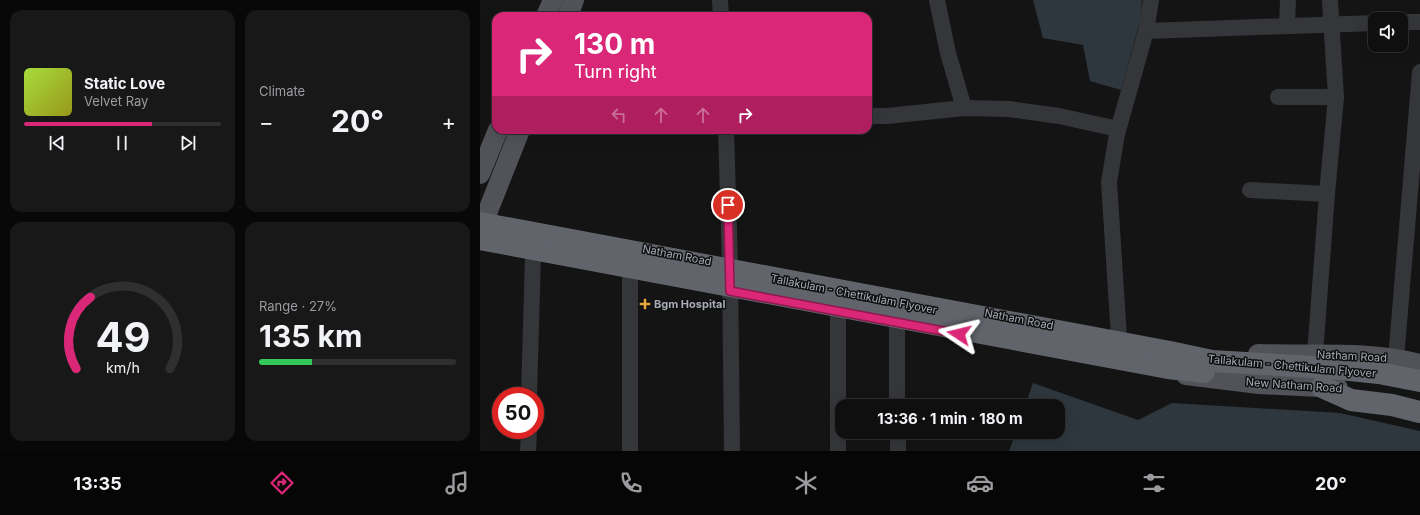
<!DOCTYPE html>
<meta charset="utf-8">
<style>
:root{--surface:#0f0f10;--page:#181819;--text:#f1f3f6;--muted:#9b9c9f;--line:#2f2f30;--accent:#db2777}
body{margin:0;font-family:Inter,sans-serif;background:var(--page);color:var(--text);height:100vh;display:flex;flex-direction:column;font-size:15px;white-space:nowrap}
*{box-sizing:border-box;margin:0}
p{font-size:13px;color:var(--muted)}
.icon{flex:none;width:22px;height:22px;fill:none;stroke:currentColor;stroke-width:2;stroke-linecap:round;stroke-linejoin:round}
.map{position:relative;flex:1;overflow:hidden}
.details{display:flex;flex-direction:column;gap:10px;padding:10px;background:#080809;width:480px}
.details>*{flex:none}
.hud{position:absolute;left:12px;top:12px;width:380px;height:122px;border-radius:12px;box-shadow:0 4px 16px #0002,0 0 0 1px var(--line);background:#db2777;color:#fff;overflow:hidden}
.tools{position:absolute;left:888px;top:12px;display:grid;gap:8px}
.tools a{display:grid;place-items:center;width:40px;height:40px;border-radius:8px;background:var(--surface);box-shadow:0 4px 16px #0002,0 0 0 1px var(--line);font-size:20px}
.speed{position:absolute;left:12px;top:387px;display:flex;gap:8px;font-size:20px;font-weight:700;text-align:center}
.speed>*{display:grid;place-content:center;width:52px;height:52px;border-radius:50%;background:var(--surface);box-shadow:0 4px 16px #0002,0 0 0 1px var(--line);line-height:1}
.speed .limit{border:6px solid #d22;background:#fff;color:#111}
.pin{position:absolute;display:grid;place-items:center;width:34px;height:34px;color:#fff;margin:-17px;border:2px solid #fff;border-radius:50%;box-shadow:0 1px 4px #0007}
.me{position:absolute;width:44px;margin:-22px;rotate:280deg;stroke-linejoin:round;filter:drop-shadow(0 0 3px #0008)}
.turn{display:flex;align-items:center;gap:14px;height:84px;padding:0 16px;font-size:18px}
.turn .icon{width:52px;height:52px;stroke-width:2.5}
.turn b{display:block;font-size:28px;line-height:34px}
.lanes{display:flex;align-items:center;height:38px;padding:0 16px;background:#0003;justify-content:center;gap:20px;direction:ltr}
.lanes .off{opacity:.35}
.big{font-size:30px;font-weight:700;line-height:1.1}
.details .widget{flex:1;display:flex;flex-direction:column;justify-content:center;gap:6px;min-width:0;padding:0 14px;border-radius:12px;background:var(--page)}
.details .dial{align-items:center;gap:0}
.dial svg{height:104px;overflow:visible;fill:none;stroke:var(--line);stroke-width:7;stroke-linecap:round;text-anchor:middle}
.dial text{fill:var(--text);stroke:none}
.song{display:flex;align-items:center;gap:12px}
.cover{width:48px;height:48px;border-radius:6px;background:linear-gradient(135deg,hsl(80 70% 55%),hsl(60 70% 35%))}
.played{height:4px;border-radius:2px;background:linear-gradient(90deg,var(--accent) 65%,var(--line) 65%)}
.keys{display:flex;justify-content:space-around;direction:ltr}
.heat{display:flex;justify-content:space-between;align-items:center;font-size:22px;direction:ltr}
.charge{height:6px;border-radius:3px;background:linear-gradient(90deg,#34c759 27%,var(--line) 0)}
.details .tiles{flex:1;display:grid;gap:10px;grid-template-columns:repeat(2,1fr)}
.trip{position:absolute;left:355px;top:399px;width:230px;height:40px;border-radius:12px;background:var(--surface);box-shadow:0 4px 16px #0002,0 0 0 1px var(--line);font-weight:700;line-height:40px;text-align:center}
.menu{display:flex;height:64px;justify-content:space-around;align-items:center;background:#060606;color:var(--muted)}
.menu .icon{width:28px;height:28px}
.menu .on{color:var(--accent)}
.menu b{font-size:18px;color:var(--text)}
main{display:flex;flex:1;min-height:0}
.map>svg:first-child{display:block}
.water{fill:#2e373d}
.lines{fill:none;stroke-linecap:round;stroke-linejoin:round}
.minor{stroke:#35363a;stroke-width:16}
.major{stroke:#515359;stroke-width:20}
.highway{stroke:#61646b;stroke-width:22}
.highway-bridge{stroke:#61646b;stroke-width:22}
.route-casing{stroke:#8e194d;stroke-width:10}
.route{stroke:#db2777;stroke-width:7}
.poi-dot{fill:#e6a63b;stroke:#0f0f10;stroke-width:1.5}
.labels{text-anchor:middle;stroke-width:3;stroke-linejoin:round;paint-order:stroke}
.street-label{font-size:11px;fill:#a6abb5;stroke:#0f0f10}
.poi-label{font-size:11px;font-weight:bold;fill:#a6abb5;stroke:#0f0f10;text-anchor:start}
</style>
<main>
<section class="details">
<div class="tiles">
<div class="widget">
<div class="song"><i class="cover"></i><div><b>Static Love</b><p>Velvet Ray</p></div></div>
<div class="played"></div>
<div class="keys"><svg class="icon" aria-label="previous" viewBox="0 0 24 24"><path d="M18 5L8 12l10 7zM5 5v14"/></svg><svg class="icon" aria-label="pause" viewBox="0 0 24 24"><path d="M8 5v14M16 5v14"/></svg><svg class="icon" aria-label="next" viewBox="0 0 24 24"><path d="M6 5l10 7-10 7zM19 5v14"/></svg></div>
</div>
<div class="widget"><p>Climate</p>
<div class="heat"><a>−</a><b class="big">20°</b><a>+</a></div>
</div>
<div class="widget dial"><svg viewBox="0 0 100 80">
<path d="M14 69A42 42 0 1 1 86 69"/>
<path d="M14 69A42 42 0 0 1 25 14" stroke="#db2777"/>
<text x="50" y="56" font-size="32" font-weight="700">49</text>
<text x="50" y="72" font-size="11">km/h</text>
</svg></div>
<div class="widget"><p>Range · 27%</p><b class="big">135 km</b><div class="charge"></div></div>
</div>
</section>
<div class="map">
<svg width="940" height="451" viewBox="0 0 940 451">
<rect width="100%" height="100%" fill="#141415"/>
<g class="water">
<path d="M 553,0 L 662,0 L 660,21 L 641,90 L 610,81 L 603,45 L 563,38 Z"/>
<path d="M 553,383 L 658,420 L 692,403 L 860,413 L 940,431 L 940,451 L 529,451 L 536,432 L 578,432 L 578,406 L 545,406 Z"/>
</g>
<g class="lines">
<g class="minor">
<path d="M 240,0 L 241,16"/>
<path d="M 457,0 L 468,53 L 484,108"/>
<path d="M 921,22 L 940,22"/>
<path d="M 807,25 L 808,0"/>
<path d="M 666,31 L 671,0"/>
<path d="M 798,97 L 856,97"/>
<path d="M 388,116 L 407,116 L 484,108 L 529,109 L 579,116 L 638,129"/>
<path d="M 246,130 L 250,265 L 252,451"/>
<path d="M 770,190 L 847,194"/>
<path d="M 417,323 L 417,406"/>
<path d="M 640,353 L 629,182 L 637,134 L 666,31 L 895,23"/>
<path d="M 835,354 L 847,194 L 856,97 L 850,0"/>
<path d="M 916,359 L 940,72"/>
<path d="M 49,396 L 53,255"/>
<path d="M 418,432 L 418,451"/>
<path d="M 48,451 L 49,430"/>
<path d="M 150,451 L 150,273"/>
<path d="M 358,451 L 358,312"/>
</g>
<g class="major">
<path d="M 66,16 L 73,0"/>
<path d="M 88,16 L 94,0"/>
<path d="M 0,174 L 18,130"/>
<path d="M 0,231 L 40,130"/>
<path d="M 778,354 C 831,356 887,350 940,364"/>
<path d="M 706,375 L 779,384 L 858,388"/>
</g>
<path class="highway" d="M 842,387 L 871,400 L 912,405 L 940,412"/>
<g class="highway-bridge">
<path d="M 0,223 L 690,352 L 732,361 L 851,368 L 899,373 L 940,381"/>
<path d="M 0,239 L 688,368 L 724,372"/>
</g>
</g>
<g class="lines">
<defs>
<path id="route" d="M 248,205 L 250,291 L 479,334"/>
</defs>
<use href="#route" class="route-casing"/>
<use href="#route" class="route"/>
</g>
<path class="poi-dot" d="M163 298h4v4h4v4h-4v4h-4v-4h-4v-4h4z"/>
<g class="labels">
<g class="street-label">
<text transform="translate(197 255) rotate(11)" y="4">Natham Road</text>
<text transform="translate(374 294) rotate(11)" y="4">Tallakulam - Chettikulam Flyover</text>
<text transform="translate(539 319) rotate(11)" y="4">Natham Road</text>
<text transform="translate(872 356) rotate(3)" y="4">Natham Road</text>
<text transform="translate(812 366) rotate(5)" y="4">Tallakulam - Chettikulam Flyover</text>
<text transform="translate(814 385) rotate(4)" y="4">New Natham Road</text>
</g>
<g class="poi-label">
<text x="174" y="308">Bgm Hospital</text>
</g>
</g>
</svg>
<div class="tools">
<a><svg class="icon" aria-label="sound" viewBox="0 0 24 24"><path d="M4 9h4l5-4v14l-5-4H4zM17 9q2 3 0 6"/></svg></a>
</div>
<div class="speed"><div class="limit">50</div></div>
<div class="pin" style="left:248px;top:205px;background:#d93025"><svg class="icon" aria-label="arrive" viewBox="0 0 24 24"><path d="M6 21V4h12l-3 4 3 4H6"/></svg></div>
<svg class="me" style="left:479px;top:334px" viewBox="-20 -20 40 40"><path d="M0-17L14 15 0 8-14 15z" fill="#db2777" stroke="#fff" stroke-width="4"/></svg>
<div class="trip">13:36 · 1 min · 180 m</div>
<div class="hud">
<div class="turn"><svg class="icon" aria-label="right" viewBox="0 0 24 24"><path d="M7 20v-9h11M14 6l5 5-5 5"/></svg><div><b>130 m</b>Turn right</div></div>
<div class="lanes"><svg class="icon off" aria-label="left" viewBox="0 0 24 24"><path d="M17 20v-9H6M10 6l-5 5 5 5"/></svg><svg class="icon off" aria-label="ahead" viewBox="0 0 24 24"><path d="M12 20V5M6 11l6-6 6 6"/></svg><svg class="icon off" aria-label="ahead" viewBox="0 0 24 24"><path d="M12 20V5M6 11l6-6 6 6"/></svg><svg class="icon" aria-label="right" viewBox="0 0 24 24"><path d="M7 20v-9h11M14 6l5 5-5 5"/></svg></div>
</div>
</div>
</main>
<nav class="menu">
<b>13:35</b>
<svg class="icon on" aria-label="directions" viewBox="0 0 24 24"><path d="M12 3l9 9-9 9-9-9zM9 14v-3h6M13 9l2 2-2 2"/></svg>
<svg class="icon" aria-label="music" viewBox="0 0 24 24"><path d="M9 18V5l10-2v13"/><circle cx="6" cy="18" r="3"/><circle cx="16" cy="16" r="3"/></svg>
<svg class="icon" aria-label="phone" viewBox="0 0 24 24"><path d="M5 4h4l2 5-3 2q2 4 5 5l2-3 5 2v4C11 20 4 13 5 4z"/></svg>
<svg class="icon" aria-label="climate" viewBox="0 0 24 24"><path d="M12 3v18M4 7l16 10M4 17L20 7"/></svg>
<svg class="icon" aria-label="car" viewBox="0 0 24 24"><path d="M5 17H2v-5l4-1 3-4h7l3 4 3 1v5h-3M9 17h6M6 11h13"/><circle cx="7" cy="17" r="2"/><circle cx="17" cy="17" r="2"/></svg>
<svg class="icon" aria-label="filters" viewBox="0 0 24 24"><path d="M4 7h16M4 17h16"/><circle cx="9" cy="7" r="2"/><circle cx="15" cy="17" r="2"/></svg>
<b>20°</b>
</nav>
